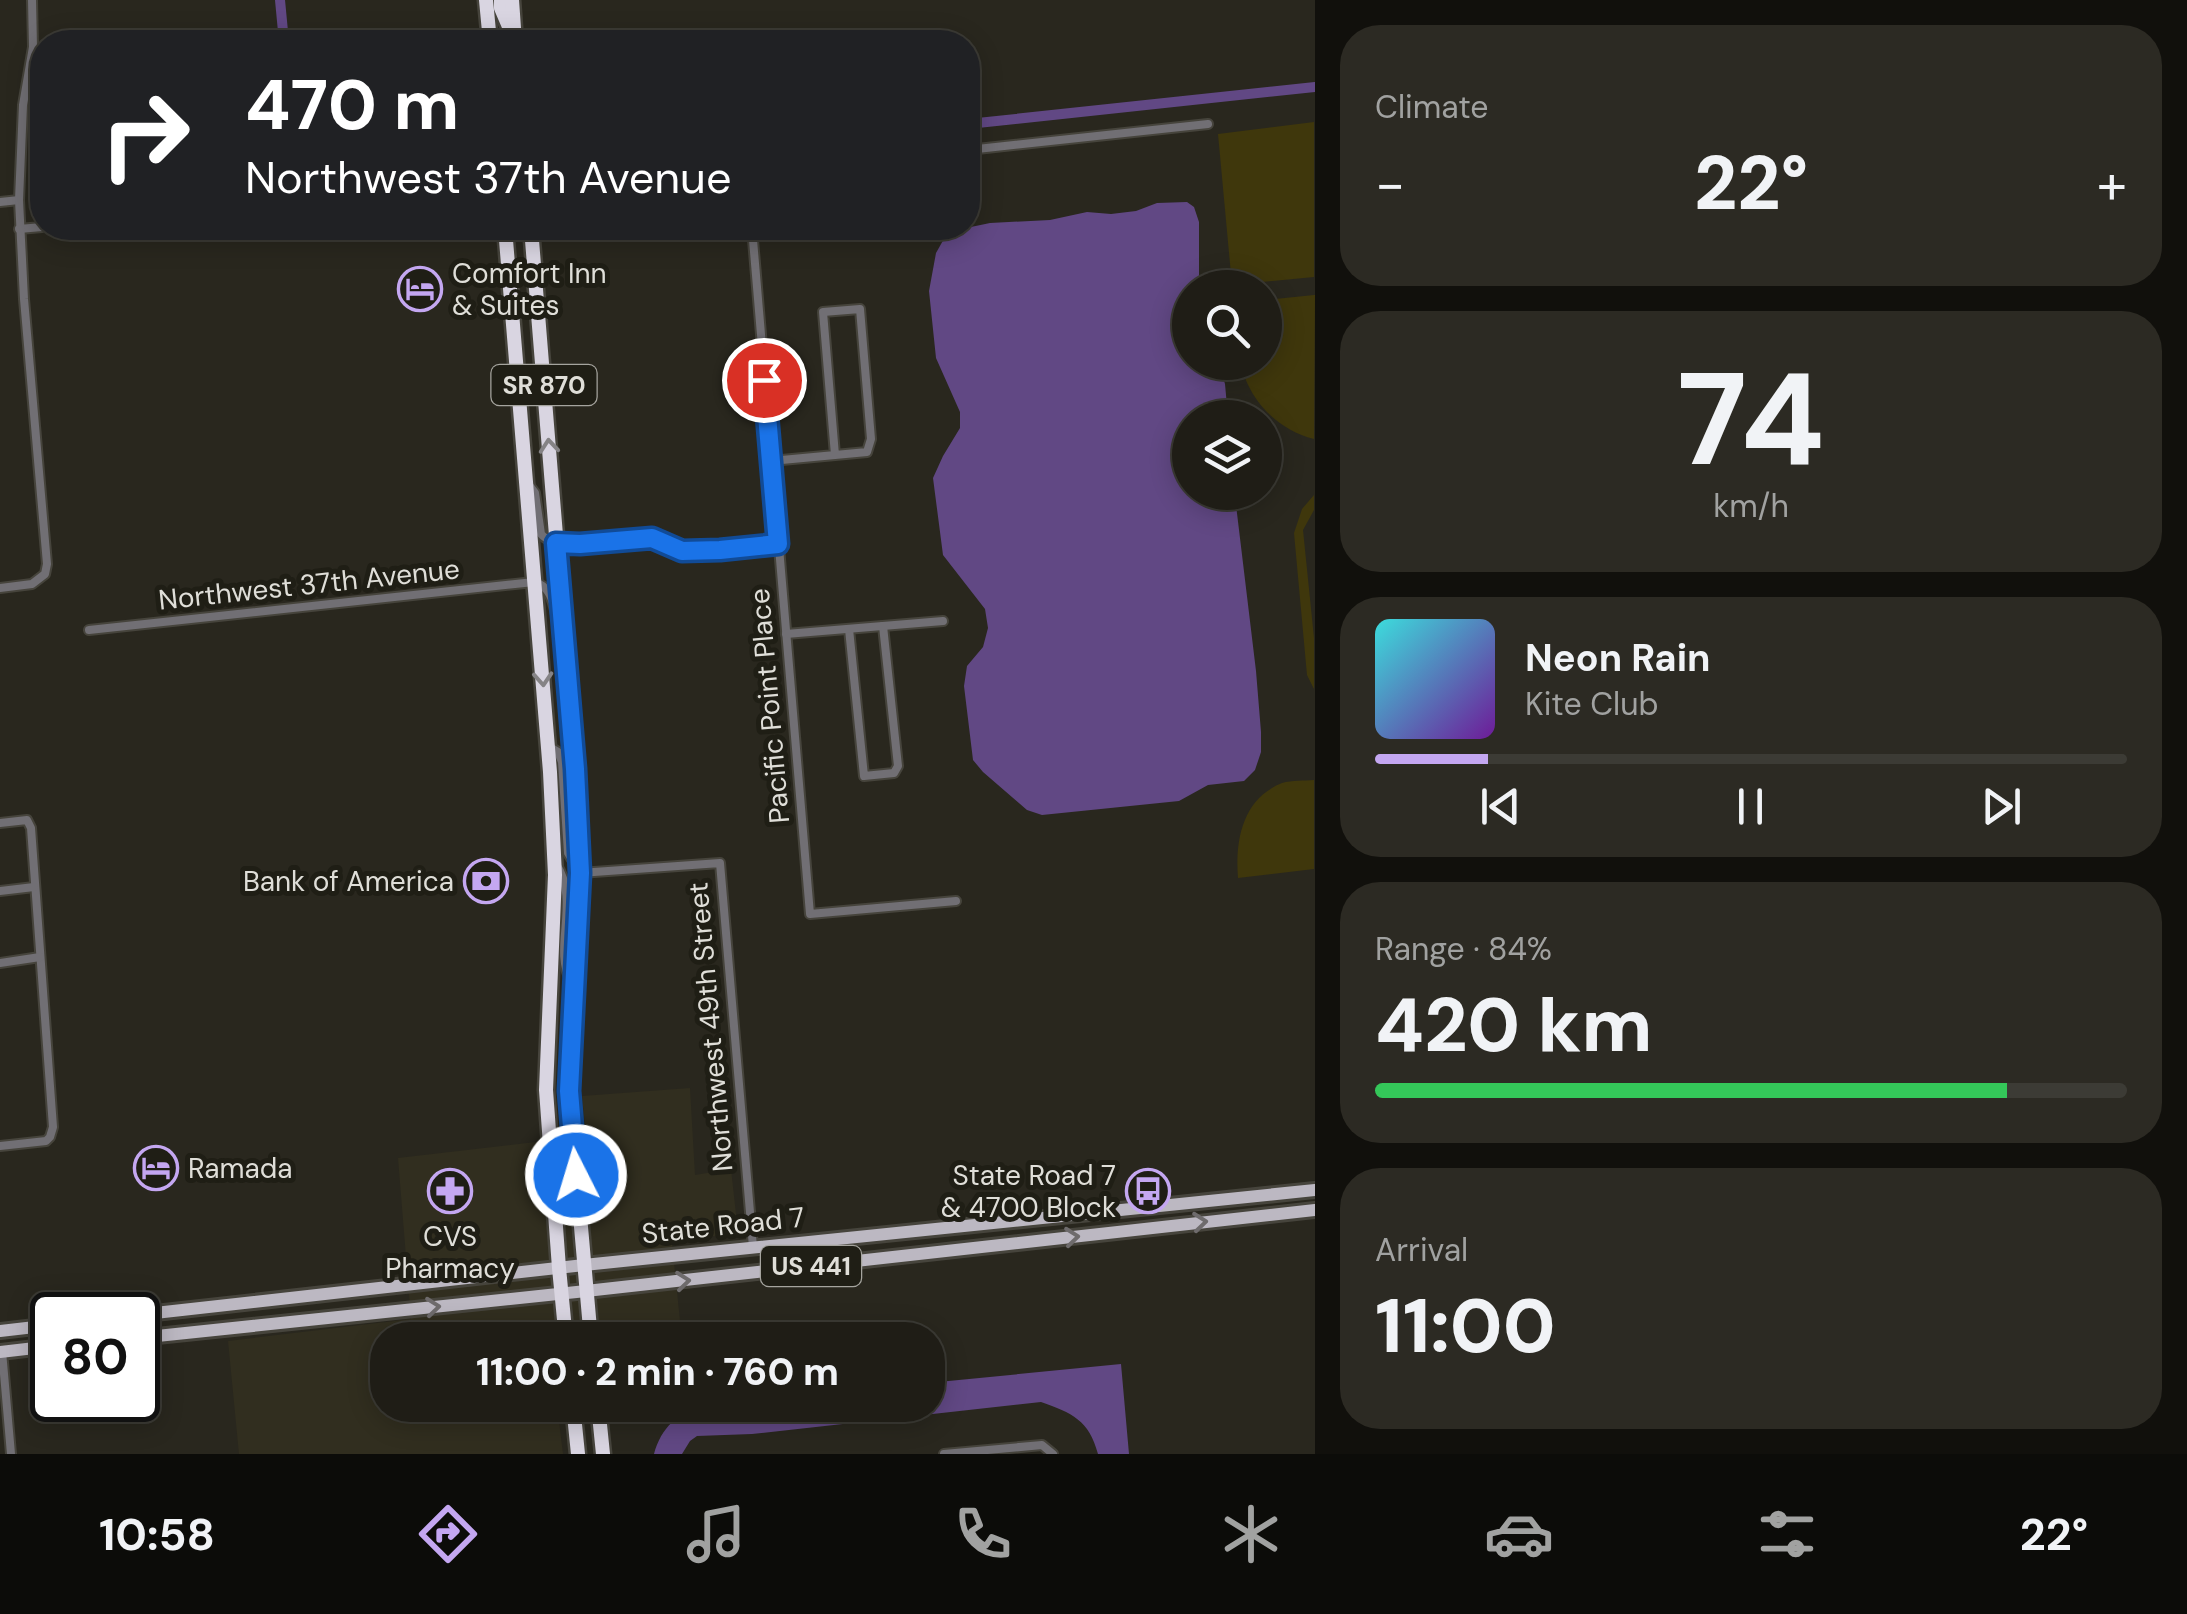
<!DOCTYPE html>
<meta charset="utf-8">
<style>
:root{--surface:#1f1d16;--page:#2c2a23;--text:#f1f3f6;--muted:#a1a2a1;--line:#3c3b35;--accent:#c4a7f1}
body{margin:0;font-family:"DM Sans",sans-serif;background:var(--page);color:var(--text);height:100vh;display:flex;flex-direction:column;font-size:38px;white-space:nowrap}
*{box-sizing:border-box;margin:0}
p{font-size:32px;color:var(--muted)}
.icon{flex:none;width:55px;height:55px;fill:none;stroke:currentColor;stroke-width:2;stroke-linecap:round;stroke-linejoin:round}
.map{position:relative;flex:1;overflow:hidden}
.sheet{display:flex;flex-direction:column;gap:25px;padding:25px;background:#11100c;width:872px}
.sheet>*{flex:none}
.top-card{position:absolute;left:30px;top:30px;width:950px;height:210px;border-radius:40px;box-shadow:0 5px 25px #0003,0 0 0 2px var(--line);background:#202124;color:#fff;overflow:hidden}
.tools{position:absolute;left:1172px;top:270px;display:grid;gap:20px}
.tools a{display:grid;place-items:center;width:110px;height:110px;border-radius:50%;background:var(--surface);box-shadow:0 5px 25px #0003,0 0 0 2px var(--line);font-size:50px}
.speed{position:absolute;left:30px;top:1292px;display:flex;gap:20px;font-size:50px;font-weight:700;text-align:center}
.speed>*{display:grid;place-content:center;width:130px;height:130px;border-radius:50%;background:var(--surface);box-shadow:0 5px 25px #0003,0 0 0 2px var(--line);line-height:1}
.speed .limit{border:5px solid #111;border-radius:15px;background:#fff;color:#111}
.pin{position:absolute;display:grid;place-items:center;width:85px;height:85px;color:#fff;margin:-42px;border:5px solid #fff;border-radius:50%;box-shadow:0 2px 10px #0007}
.me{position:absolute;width:110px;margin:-55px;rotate:355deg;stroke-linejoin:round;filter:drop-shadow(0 0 8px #0008)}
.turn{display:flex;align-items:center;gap:35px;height:210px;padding:0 50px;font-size:45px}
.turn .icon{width:130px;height:130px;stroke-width:2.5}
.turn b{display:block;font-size:70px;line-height:85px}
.big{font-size:75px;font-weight:800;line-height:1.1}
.sheet .card{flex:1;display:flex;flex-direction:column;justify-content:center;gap:15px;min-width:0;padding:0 35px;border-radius:40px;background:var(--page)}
.sheet .dial{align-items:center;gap:0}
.dial b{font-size:130px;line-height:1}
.song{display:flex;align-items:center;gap:30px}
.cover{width:120px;height:120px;border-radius:15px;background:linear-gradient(135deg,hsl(180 70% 55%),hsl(280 70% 35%))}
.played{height:10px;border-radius:5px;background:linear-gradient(90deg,var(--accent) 15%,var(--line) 15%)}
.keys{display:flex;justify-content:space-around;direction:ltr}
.heat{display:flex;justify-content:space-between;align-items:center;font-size:55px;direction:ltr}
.charge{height:15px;border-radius:8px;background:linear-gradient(90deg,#34c759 84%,var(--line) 0)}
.trip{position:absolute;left:370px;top:1322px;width:575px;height:100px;border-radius:40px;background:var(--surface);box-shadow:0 5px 25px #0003,0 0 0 2px var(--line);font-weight:800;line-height:100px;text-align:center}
.dock{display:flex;height:160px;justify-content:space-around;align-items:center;background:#0c0c09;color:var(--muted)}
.dock .icon{width:70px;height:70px}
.dock .current{color:var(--accent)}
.dock b{font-size:45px;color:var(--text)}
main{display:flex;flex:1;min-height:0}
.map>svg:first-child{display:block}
.built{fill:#312e1f}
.green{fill:#3f370c}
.water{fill:#614884}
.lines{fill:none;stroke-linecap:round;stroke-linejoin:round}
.canal{stroke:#614884;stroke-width:10}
.street-casing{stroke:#46443c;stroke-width:12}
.primary-casing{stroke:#46443c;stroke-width:18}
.highway-casing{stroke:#46443c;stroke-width:19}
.street{stroke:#716f74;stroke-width:8}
.primary{stroke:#bcb8c2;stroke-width:12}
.highway{stroke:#d9d5e1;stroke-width:14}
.oneway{stroke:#858385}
.oneway2{stroke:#6e6b6c}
.route-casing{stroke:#114b97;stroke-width:25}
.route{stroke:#1a73e8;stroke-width:18}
.labels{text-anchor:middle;stroke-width:10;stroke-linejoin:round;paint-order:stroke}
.shield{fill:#1f1e15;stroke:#a5a49e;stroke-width:2.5}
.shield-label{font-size:25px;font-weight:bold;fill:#dfded8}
.poi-label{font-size:28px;fill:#dfded8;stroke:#1f1e15;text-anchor:start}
.street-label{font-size:28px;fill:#dfded8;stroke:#1f1e15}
</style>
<main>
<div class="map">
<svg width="1315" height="1454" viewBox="0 0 1315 1454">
<rect width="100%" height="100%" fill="#29271e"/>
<path class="built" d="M 690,1088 L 695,1175 L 731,1169 L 738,1232 L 672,1243 L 682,1340 L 388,1340 L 388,1405 L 557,1405 L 563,1454 L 239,1454 L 228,1341 L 411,1319 L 398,1158 L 586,1136 L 582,1096 Z"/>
<g class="green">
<path d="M 1314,122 L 1314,277 L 1232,285 L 1218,134 Z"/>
<path d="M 1314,295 L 1315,295 L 1314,439 C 1276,429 1250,401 1240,363 L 1265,362 L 1265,300 Z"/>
<path d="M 1314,495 L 1314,510 L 1303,530 L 1314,638 L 1314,689 L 1307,675 L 1294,533 L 1302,509 Z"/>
<path d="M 1314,780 L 1314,869 L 1238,878 C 1235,841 1242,799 1282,783 C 1292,780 1304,781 1314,780 Z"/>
</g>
<g class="water">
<path d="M 1187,202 L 1194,207 L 1199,222 L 1199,287 L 1190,288 L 1190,362 L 1219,363 L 1225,384 L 1228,417 L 1190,418 L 1190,492 L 1228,493 L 1236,505 L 1256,671 L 1261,732 L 1261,752 L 1255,770 L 1244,781 L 1208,785 L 1179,801 L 1042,815 L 1027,810 L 983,772 L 973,760 L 964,686 L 967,666 L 983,647 L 988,628 L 985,609 L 943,555 L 933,478 L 943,456 L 960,428 L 960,412 L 936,358 L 929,291 L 936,253 L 945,237 L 966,228 L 990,223 L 1050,220 L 1087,212 L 1111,214 L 1136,211 L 1157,203 Z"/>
<path d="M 1121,1364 L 1129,1454 L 1098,1454 C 1089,1420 1072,1413 1041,1402 L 752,1434 L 697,1436 L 690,1441 L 682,1454 L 654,1454 C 661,1428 678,1412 704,1405 L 928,1405 L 928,1383 Z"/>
</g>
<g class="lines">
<g class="canal">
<path d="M 280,0 L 284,42"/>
<path d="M 968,124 L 1315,87"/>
</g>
<defs>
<g id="street">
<path d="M 968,150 L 1208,124"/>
<path d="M 0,202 L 19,200"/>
<path d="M 752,228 L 810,914 L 956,901"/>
<path d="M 19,229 L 42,227"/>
<path d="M 771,461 L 867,452 L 871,439 L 860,309 L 823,312 L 835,455"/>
<path d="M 529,485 L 535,493 L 541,534 C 559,555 621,538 647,539 C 660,539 671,549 684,551 C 714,555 748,547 778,544"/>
<path d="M 0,588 L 32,584 L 45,574 L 47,564 L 24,299 L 19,200 L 23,105 L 33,47 L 32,0"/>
<path d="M 849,629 L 864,776 L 894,773 L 898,766 L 883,626"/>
<path d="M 89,630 L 534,582 C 550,586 553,601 556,615"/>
<path d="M 786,634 L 943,621"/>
<path d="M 548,746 L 558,752 L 562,762 L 568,853 L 580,873 L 720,863 L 753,1247"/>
<path d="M 0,823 L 27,820 L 31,828 L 53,1127 L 50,1137 L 46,1141 L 0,1146"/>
<path d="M 556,864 C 581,901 552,949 571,981"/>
<path d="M 0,891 L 34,887"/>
<path d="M 0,963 L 40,957"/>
<path d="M 2,1351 L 11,1454"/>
<path d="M 944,1454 L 1042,1445 L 1053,1454"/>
</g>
<g id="primary">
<path d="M 137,1315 L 584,1265 L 1315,1190"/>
<path d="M 0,1331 L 52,1325"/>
<path d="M 138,1338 L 586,1291 L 1315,1210"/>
<path d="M 0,1352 L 52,1346"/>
</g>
<g id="highway">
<path d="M 486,0 L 490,42"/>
<path d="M 501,0 L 501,8 L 510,29"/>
<path d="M 512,0 L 515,42"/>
<path d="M 505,228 L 550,772 L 555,875 L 546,1090 L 559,1268 L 566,1340"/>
<path d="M 531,228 L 575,769 L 580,873 L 569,1091 L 591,1340"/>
<path d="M 573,1405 L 578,1454"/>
<path d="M 598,1405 L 603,1454"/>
</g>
</defs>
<use href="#street" class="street-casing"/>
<use href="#primary" class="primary-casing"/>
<use href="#highway" class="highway-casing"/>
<use href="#street" class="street"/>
<use href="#primary" class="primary"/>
<use href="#highway" class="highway"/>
</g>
<defs><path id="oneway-chevron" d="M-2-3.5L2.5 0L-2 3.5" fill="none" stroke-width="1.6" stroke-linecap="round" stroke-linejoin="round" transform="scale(2.5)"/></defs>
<g class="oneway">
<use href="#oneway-chevron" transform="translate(549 446) rotate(-95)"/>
<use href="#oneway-chevron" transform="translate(543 679) rotate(86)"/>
</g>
<g class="oneway2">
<use href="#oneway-chevron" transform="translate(1200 1222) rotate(-6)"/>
<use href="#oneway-chevron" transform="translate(1072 1237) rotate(-6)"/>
<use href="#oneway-chevron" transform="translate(683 1281) rotate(-6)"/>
<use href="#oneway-chevron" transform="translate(433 1307) rotate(-6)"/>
</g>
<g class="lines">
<defs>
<path id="route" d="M 576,1175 L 569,1091 L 580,873 L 575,769 L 556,543 L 580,544 L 652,538 L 682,551 L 720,550 L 778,544 L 764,380"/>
</defs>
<use href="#route" class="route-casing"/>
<use href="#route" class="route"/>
</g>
<defs>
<symbol id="hotel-ring" viewBox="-11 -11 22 22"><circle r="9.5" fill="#1f1e15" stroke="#c4a7f1" stroke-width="1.5"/><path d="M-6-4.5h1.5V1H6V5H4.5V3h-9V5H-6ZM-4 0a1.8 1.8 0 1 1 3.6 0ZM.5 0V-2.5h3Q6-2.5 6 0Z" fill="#c4a7f1"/></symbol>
<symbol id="bank-ring" viewBox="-11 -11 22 22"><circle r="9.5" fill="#1f1e15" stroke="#c4a7f1" stroke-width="1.5"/><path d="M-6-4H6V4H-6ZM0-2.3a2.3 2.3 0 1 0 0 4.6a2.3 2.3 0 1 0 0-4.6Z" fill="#c4a7f1"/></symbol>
<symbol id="pharmacy-ring" viewBox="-11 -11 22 22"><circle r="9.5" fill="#1f1e15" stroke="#c4a7f1" stroke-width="1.5"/><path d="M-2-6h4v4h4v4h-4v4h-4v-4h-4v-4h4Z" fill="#c4a7f1"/></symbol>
<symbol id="bus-ring" viewBox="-11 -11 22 22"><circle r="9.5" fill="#1f1e15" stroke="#c4a7f1" stroke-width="1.5"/><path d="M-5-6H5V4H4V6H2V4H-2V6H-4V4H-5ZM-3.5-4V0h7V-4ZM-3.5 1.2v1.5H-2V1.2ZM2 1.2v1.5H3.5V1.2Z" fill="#c4a7f1"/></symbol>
</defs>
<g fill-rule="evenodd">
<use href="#hotel-ring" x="395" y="264" width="50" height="50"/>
<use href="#bank-ring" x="461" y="856" width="50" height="50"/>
<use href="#hotel-ring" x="131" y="1143" width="50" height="50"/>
<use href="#pharmacy-ring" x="425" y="1166" width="50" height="50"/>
<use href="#bus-ring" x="1123" y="1166" width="50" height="50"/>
</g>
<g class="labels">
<g class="shield">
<rect x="491.5" y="365" width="105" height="40" rx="8"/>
<rect x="761" y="1246" width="100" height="40" rx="8"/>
</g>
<g class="shield-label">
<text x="544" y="394">SR 870</text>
<text x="811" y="1275">US 441</text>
</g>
<g class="poi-label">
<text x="452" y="283">Comfort Inn<tspan x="452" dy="32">&amp; Suites</tspan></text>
<text x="454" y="891" text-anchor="end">Bank of America</text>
<text x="188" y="1178">Ramada</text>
<text x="1116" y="1185" text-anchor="end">State Road 7<tspan x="1116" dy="32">&amp; 4700 Block</tspan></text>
<text x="450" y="1246" text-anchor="middle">CVS<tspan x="450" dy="32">Pharmacy</tspan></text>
</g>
<g class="street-label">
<text transform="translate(309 584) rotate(-6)" y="10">Northwest 37th Avenue</text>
<text transform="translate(769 706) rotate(-95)" y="10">Pacific Point Place</text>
<text transform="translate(710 1027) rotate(-95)" y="10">Northwest 49th Street</text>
<text transform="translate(723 1225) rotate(-6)" y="10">State Road 7</text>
</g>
</g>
</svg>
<div class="tools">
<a><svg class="icon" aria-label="search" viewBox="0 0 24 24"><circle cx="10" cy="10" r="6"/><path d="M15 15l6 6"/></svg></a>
<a><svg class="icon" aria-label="layers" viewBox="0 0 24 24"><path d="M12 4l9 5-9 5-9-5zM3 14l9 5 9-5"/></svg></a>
</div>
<div class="speed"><div class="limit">80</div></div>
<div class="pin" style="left:764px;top:380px;background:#d93025"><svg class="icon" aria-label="arrive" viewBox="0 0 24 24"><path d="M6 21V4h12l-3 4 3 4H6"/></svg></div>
<svg class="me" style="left:576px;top:1175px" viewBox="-20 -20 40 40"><circle r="17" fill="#1a73e8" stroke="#fff" stroke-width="3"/><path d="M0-11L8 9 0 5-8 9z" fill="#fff"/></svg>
<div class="trip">11:00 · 2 min · 760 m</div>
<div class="top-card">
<div class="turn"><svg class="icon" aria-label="right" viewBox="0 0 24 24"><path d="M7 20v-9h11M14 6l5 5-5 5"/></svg><div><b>470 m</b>Northwest 37th Avenue</div></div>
</div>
</div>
<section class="sheet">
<div class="card"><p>Climate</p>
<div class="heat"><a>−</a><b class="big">22°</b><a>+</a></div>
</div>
<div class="card dial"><b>74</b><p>km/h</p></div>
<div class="card">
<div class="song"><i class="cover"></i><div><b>Neon Rain</b><p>Kite Club</p></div></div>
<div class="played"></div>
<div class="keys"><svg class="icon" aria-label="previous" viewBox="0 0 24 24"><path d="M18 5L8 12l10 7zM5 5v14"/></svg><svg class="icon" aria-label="pause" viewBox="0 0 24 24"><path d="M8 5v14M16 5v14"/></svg><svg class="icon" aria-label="next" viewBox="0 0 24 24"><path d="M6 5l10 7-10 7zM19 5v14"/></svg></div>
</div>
<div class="card"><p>Range · 84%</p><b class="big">420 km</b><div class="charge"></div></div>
<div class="card"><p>Arrival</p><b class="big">11:00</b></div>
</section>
</main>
<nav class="dock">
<b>10:58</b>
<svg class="icon current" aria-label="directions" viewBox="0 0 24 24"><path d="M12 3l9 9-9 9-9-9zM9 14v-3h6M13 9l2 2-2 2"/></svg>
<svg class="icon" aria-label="music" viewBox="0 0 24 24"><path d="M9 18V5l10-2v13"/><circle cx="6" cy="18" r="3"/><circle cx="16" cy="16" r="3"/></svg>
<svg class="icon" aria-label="phone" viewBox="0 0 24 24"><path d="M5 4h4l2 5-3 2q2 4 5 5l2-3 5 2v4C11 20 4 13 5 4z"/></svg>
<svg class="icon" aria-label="climate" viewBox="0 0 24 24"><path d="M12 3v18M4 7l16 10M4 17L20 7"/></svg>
<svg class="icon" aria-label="car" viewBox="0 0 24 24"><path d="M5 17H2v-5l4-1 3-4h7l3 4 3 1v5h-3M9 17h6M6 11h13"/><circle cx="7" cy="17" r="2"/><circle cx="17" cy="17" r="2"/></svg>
<svg class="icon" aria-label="filters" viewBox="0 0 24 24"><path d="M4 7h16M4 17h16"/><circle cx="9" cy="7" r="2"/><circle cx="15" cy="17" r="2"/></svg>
<b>22°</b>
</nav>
